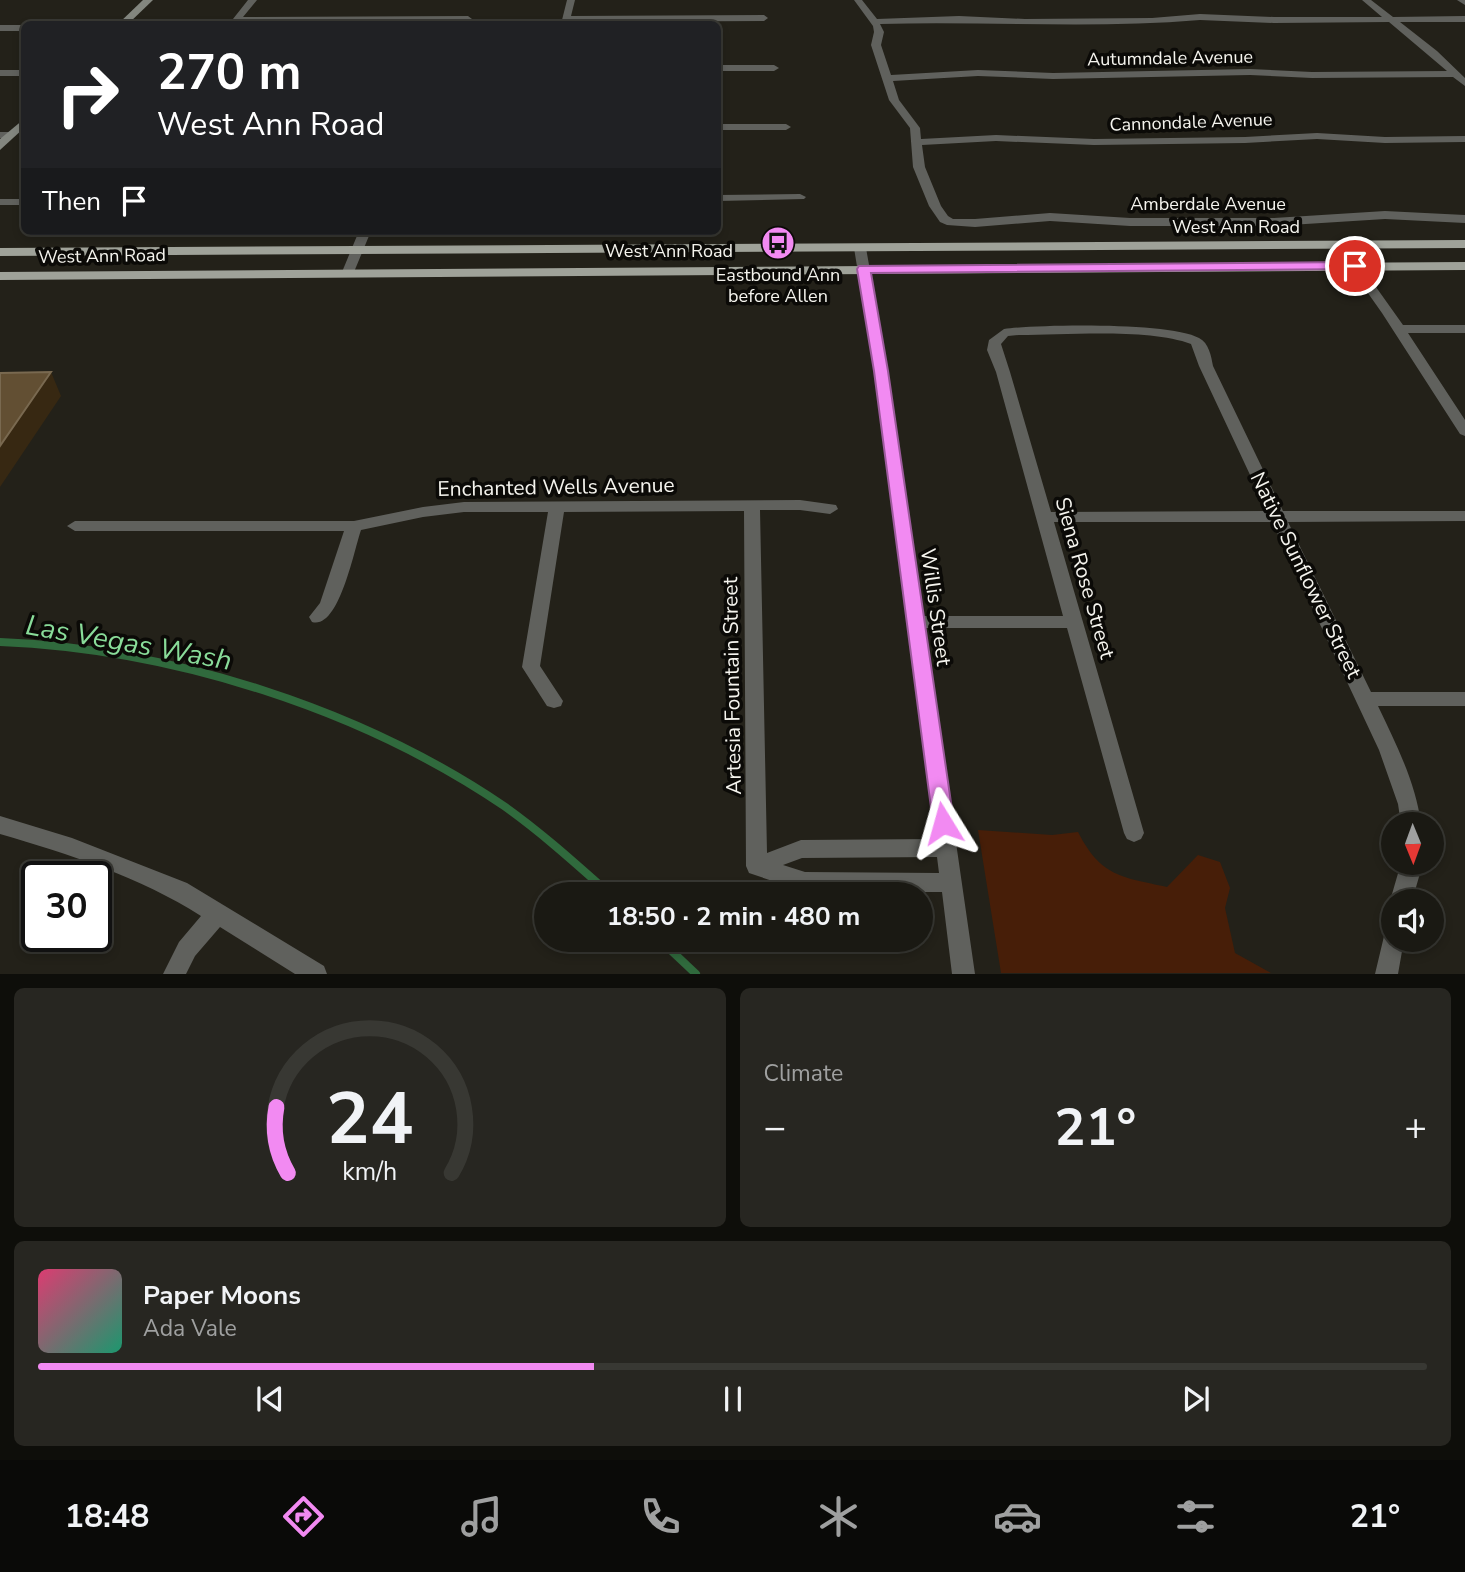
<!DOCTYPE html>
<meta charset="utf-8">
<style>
:root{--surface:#1a1913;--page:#272621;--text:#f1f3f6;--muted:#9fa0a0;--line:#383833;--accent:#f28af2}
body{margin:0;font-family:"Nunito Sans",sans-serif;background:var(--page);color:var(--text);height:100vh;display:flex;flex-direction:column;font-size:26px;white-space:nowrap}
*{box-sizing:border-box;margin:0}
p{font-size:23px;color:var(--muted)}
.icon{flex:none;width:38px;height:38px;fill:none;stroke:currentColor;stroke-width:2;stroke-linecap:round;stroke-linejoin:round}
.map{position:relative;height:974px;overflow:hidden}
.details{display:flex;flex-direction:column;gap:14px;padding:14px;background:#0e0e0a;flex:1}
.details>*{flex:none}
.hud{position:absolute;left:21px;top:21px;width:700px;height:214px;border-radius:10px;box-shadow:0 4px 10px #0003,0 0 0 2px var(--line);background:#202124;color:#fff;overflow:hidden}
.needle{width:46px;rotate:179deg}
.fabs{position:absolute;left:1381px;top:812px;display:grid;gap:14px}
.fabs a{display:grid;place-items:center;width:63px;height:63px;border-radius:50%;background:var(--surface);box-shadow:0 4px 10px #0003,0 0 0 2px var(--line);font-size:35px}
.speed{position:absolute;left:21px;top:861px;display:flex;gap:14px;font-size:35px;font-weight:700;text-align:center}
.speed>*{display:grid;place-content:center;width:91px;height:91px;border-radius:50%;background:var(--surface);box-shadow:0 4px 10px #0003,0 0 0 2px var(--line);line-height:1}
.speed .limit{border:4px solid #111;border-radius:10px;background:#fff;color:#111}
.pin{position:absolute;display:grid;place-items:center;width:60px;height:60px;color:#fff;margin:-30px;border:4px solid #fff;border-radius:50%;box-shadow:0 2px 7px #0007}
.me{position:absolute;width:77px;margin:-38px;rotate:352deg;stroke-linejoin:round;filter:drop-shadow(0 0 5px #0008)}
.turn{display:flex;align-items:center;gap:24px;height:147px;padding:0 21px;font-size:32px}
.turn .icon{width:91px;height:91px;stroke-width:2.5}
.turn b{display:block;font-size:49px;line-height:60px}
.then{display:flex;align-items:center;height:66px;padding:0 21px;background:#0003;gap:14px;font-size:26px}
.big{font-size:52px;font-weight:700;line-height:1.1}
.details .card{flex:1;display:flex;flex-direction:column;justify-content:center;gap:10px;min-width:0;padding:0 24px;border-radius:10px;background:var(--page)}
.details .dial{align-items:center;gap:0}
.dial svg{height:182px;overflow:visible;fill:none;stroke:var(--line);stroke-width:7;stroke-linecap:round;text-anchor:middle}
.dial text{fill:var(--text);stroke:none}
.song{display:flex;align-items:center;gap:21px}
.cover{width:84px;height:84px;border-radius:10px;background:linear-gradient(135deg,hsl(340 70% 55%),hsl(160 70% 35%))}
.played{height:7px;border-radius:4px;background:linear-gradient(90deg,var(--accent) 40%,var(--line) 40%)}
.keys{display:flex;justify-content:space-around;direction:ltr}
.heat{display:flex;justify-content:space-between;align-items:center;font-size:38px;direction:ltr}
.details .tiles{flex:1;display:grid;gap:14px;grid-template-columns:1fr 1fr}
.card:last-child{grid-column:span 2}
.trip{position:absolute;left:534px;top:882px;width:399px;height:70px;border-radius:35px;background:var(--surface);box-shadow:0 4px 10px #0003,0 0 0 2px var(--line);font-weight:700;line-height:70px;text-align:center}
.tab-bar{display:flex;height:112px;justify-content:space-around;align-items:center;background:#0a0a08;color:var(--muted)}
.tab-bar .icon{width:49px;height:49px}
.tab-bar .active{color:var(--accent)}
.tab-bar b{font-size:32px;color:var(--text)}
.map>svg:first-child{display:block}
.green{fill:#471e08}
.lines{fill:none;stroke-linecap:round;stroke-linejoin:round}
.stream{stroke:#306a3d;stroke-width:8}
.minor{fill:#60615d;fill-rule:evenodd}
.tertiary{fill:#60615d;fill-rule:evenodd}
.secondary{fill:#83867f;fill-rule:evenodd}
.primary{fill:#9fa299;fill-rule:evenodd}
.shaded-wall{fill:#372812}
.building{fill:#624f33;stroke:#796950;stroke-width:2}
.route{fill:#f28af2;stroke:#9d5a9d;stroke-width:2}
.labels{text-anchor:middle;stroke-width:7;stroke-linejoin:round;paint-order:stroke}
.far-street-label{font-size:18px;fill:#f5f4ee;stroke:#0b0a07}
.far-poi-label{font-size:18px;fill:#f5f4ee;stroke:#0b0a07}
.street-label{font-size:21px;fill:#f5f4ee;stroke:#0b0a07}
.near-water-label{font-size:28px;font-style:italic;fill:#89dc99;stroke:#0b0a07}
</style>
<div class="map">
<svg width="1465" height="974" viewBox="0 0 1465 974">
<rect width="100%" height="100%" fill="#232119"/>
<path class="green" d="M 978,830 L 1052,835 L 1078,832 C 1101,877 1122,877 1167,887 L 1198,855 L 1220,862 L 1230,888 L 1225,908 L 1235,953 L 1271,973 L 1001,973 Z"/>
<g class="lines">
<g class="stream">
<path d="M 0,642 C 173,649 361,709 504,806 C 542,833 575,863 610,894"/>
<path d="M 660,940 L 696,974"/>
</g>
<g class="minor">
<path d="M 248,0 L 257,0 L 243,17 L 468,16 L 472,19 L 468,22 L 229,24 Z"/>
<path d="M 567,0 L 575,0 L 571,16 L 764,15 L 768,18 L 764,21 L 570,22 L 569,24 L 561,24 Z"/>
<path d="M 854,0 L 862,0 L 877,19 L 959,16 L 1025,19 L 1152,18 L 1200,14 L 1274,17 L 1382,17 L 1362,0 L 1371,0 L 1393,17 L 1465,16 L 1465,22 L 1400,22 L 1437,51 L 1465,78 L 1465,86 L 1453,77 L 1312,78 L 1250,75 L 1053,79 L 978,76 L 893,81 L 899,100 L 920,128 L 921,139 L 996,135 L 1094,139 L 1245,137 L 1317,133 L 1385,137 L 1465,136 L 1465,142 L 1385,143 L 1317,139 L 1245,143 L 1094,145 L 996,141 L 922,145 L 925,167 L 941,206 L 948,216 L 953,219 L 975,219 L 1050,213 L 1130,218 L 1274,218 L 1385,211 L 1465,215 L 1465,223 L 1385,219 L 1274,226 L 1130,226 L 1050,221 L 975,227 L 947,225 L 940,222 L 929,206 L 913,167 L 910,128 L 889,100 L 871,45 L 874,32 L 873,26 ZM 1200,20 L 1274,23 L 1389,22 L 1447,71 L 1312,72 L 1250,69 L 1053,73 L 978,70 L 891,75 L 881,45 L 884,32 L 880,24 C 987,21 1094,29 1200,20 Z"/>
<rect x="0" y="25" width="24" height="6"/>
<path d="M 718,65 L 774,65 L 779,68 L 774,71 L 718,71 Z"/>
<rect x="0" y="70" width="24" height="6"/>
<path d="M 718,124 L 786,124 L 791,127 L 786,130 L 718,130 Z"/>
<path d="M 0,132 L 11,132 L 16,135 L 11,138 L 0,138 Z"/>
<path d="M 800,194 L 806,197 L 804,199 L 718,201 L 718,195 Z"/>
<rect x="0" y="199" width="24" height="6"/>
<path d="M 359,231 L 371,231 L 354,272 L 348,276 L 344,275 L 342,272 Z"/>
<path d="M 1340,241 L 1344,242 L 1403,325 L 1465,325 L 1465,333 L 1408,333 L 1465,420 L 1465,436 L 1460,434 L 1382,313 L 1334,245 Z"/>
<path d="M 860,244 L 866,248 L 888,371 L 923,616 L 1063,616 L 996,372 L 987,350 L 989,340 L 1004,329 C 1038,324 1172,322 1199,338 C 1209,343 1211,356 1213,366 L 1283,511 L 1465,511 L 1465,521 L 1288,522 L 1371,692 L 1465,692 L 1465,706 L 1378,706 C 1396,744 1416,783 1421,824 L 1401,824 L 1398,804 L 1379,750 L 1272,522 L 1054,522 L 1144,833 L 1141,839 L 1134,842 L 1127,839 L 1124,833 L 1067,628 L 925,628 L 975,974 L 952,974 L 942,892 L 805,892 L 749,873 L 746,866 L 744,511 L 564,512 L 540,666 L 563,701 L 561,706 L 554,708 L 547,706 L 522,667 L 548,512 L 464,512 L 423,517 L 361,530 C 354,550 339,630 312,622 L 309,617 L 320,603 L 344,531 L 75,531 L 67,526 L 75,521 L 354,521 L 423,507 L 464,502 L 800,500 L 836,505 L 838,509 L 830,514 L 800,510 L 760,510 L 767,853 L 801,840 L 935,839 L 874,371 L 854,248 ZM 1019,335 C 1066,335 1149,328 1191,344 L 1199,366 L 1267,511 L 1051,512 L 1010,372 L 1001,344 L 1008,336 ZM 937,857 L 939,873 L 805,872 L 783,865 L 802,858 Z"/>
<path d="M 0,816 L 72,838 L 187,883 L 324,966 L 327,974 L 295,974 L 220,927 L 195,956 L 186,974 L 163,974 L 179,942 L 201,916 C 140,877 69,854 0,834 Z"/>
<path d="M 1401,863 L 1423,863 L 1412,901 L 1393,901 L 1393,907 L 1390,901 Z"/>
<path d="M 1393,929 L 1393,940 L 1404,940 L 1398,974 L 1375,974 L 1385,932 Z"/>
</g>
<path class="tertiary" d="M 1457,0 L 1465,0 L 1465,5 Z"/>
<g class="secondary">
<path d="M 143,0 L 153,0 L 128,24 L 118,24 Z"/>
<path d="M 24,119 L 24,128 L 0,150 L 0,139 Z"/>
</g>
<g class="primary">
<path d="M 1465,240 L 1465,248 L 0,256 L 0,248 Z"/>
<path d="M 1465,262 L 1465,270 L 0,280 L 0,272 Z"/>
</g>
</g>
<path class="shaded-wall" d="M 51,372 L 61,396 L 0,487 L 0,446 Z"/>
<path class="building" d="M 51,372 L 0,446 L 0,373 Z"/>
<path class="route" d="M 1355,262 L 1360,263 L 1360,269 L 871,273 L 888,371 L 954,823 L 951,829 L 943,832 L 936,829 L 933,823 L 874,371 L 857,269 L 859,266 Z"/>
<defs>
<symbol id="bus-disc" viewBox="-11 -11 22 22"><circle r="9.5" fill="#f28af2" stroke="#0b0a07"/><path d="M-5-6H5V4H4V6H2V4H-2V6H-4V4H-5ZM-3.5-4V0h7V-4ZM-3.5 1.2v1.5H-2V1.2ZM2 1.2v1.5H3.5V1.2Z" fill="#111"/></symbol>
</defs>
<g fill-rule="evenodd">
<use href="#bus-disc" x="759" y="224" width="38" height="38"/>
</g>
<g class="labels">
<g class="far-street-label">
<text transform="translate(1170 58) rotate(-1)" y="6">Autumndale Avenue</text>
<text transform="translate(1191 122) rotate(-2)" y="6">Cannondale Avenue</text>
<text x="1208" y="210">Amberdale Avenue</text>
<text x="1236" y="233">West Ann Road</text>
<text x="669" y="257">West Ann Road</text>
<text transform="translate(102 256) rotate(-1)" y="6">West Ann Road</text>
</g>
<g class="far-poi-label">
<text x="778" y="281">Eastbound Ann<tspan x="778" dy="21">before Allen</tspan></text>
</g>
<g class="street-label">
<text transform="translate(556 487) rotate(-1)" y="7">Enchanted Wells Avenue</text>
<text transform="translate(1306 575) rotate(64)" y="7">Native Sunflower Street</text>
<text transform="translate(1085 578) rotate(74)" y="7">Siena Rose Street</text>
<text transform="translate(936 607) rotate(82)" y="7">Willis Street</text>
<text transform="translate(732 686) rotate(-91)" y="7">Artesia Fountain Street</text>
</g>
<g class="near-water-label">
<text transform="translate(129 642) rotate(10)" y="10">Las Vegas Wash</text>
</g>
</g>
</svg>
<div class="fabs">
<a><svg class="needle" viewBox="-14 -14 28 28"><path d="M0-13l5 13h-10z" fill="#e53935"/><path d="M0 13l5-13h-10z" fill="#9fa0a0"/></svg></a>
<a><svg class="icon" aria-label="sound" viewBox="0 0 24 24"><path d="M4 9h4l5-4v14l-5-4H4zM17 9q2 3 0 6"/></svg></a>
</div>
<div class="speed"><div class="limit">30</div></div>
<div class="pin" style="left:1355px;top:266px;background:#d93025"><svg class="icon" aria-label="arrive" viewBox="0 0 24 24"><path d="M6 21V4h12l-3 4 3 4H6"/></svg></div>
<svg class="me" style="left:943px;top:823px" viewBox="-20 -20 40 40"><path d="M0-17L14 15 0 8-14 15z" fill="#f28af2" stroke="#fff" stroke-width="4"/></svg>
<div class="trip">18:50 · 2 min · 480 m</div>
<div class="hud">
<div class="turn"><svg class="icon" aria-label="right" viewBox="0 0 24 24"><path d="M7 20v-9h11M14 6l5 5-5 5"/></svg><div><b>270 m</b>West Ann Road</div></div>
<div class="then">Then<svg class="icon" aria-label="arrive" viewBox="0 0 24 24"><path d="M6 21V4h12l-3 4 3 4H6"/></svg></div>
</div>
</div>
<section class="details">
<div class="tiles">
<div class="card dial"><svg viewBox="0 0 100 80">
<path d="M14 69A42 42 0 1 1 86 69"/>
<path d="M14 69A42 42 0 0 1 9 40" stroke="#f28af2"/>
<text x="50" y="56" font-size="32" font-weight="700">24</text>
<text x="50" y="72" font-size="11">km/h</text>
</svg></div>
<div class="card"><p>Climate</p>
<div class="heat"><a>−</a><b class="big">21°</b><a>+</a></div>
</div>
<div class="card">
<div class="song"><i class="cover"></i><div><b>Paper Moons</b><p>Ada Vale</p></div></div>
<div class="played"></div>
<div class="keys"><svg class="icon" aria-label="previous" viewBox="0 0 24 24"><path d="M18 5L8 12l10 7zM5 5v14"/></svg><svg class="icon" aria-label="pause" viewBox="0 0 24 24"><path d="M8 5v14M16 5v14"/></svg><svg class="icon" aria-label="next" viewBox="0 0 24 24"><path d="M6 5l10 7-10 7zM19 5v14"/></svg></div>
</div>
</div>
</section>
<nav class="tab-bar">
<b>18:48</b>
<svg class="icon active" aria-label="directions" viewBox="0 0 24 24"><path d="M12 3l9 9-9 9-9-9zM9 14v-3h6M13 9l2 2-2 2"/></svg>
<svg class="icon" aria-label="music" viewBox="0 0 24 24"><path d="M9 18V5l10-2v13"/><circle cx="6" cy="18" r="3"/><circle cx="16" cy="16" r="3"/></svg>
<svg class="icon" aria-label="phone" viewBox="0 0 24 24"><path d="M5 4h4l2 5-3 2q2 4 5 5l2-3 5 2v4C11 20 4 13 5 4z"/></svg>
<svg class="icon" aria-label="climate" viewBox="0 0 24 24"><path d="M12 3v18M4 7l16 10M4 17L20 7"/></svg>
<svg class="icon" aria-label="car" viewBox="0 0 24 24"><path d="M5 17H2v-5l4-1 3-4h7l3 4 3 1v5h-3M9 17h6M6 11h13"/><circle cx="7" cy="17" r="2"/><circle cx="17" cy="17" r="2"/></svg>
<svg class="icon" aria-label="filters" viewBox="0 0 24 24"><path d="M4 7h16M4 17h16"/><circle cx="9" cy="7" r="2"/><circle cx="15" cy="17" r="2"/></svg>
<b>21°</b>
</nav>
